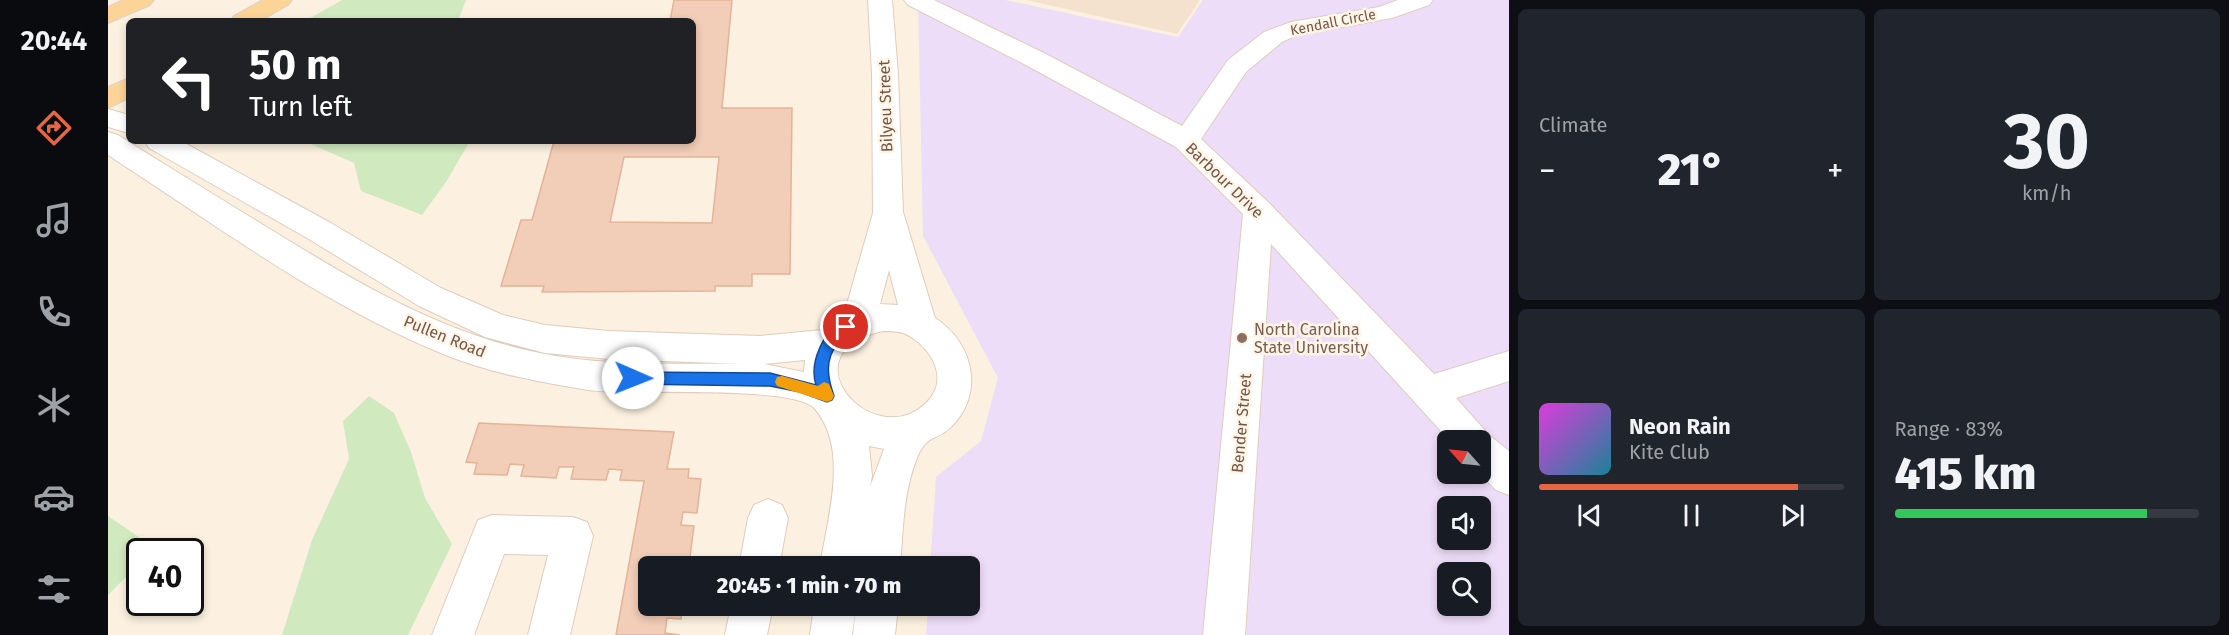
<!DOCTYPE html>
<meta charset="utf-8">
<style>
:root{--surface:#171b24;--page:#20242c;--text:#f1f3f6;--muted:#9ea1a6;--line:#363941;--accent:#e86543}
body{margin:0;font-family:"Fira Sans",sans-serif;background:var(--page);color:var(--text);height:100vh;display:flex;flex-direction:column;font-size:22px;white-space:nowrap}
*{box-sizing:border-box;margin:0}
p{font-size:20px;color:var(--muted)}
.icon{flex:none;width:33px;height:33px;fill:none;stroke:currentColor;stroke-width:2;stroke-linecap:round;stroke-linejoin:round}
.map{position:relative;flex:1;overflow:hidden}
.panel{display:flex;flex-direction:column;gap:9px;padding:9px;background:#0d0f14;width:720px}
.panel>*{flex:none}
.hud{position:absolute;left:18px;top:18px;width:570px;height:126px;border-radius:9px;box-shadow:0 3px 9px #0003;background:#202124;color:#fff;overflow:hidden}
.needle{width:39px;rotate:297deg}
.buttons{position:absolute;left:1329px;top:430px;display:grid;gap:12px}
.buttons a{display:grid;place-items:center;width:54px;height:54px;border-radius:9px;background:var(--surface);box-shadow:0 3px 9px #0003;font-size:30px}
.speed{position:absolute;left:18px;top:538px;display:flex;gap:12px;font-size:30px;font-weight:700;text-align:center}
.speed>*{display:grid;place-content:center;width:78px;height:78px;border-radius:50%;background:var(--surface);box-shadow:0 3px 9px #0003;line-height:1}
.speed .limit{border:3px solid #111;border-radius:9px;background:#fff;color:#111}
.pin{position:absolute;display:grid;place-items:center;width:51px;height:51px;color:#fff;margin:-26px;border:3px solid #fff;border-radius:50%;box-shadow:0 2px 6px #0007}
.me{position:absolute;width:66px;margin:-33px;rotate:91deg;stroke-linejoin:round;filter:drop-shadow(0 0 4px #0008)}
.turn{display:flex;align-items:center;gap:21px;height:126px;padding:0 24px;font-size:27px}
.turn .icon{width:78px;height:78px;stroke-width:2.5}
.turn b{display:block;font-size:42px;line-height:51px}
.big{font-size:45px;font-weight:800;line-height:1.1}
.panel .widget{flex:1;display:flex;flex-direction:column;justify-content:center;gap:9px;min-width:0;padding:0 21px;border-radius:9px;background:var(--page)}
.panel .dial{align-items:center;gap:0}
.dial b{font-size:78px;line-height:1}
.song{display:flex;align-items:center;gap:18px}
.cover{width:72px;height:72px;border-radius:9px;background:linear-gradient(135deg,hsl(300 70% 55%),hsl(190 70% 35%))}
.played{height:6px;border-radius:3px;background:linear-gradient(90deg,var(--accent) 85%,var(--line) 85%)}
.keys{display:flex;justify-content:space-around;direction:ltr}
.heat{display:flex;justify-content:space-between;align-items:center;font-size:33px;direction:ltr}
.charge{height:9px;border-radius:4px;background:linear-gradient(90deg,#34c759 83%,var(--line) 0)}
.panel .tiles{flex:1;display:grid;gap:9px;grid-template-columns:repeat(2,1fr)}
.trip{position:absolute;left:530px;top:556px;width:342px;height:60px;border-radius:9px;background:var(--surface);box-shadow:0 3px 9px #0003;font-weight:800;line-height:60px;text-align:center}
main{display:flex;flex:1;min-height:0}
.menu{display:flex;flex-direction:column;width:108px;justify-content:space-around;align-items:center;background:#090b0e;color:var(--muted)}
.menu .icon{width:42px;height:42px}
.menu .active{color:var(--accent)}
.menu b{font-size:27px;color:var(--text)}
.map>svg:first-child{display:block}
.residential{fill:#f4e2ce}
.education{fill:#eeddf8;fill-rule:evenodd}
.green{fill:#d1e9bf}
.building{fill:#f2cdb7;stroke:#e4b398;stroke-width:1.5;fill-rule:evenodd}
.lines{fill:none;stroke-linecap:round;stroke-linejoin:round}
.minor-casing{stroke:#e0ccbc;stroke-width:2}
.major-casing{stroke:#dbd3cf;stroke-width:2}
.minor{fill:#fff;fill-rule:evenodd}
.major{fill:#fcd497;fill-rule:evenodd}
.route{fill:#1a73e8;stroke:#114b97;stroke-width:1.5}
.slow{fill:#f59e0b}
.education-dot{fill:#8d6e63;stroke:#fff5e6;stroke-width:2}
.labels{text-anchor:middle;stroke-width:5;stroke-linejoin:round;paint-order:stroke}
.far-street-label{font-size:14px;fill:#735647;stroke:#fff5e6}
.street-label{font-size:16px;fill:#735647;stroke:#fff5e6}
.education-label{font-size:16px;fill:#785e54;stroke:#fff5e6;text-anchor:start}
</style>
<main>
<nav class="menu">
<b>20:44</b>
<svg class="icon active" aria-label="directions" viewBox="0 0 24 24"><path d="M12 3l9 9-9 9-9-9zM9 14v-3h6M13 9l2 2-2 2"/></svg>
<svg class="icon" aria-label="music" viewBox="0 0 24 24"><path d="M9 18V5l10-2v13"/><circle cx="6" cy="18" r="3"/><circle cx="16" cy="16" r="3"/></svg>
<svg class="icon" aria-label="phone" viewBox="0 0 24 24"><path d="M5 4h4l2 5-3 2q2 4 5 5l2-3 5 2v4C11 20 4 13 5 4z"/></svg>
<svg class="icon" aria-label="climate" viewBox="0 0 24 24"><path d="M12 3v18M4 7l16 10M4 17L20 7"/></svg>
<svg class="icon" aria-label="car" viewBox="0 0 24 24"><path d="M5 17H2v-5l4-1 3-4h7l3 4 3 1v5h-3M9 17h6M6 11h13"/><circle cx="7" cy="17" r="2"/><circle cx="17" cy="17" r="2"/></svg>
<svg class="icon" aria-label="filters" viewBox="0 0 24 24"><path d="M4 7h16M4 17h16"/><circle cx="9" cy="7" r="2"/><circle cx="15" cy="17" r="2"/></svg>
</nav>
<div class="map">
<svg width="1401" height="635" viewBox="0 0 1401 635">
<rect width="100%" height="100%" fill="#fcf1e0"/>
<path class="residential" d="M 918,0 L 1092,0 L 1069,34 Z"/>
<path class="education" d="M 810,0 L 897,0 L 1070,37 L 1095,0 L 1401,0 L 1401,635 L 818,635 L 820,606 L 861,606 L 861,567 L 822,567 L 828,477 L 873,441 L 890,378 L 815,236 ZM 1340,441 L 1372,441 L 1372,474 L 1340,474 ZM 1340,507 L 1372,507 L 1372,540 L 1340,540 ZM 1340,573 L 1372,573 L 1372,606 L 1340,606 Z"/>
<g class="green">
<path d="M 234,0 L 358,0 L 350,21 L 197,21 Z"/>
<path d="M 196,141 L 362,141 L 338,182 L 314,215 L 253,191 L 246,163 Z"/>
<path d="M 261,396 L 286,413 L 303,452 L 317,498 L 344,544 L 300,635 L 174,635 L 204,540 L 241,459 L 235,421 Z"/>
<path d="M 0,516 L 47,548 L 43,552 L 32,552 L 31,564 L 0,595 Z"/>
</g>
<g class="building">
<path d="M 566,0 L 624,0 L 614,108 L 684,108 L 682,274 L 644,274 L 644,286 L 607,286 L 607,291 L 434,292 L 436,286 L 393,286 L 413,220 L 424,220 L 446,141 L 585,141 L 585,21 L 562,21 ZM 516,157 L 611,157 L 604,223 L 502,222 Z"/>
<path d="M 371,423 L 566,432 L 559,469 L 581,469 L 580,478 L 593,479 L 589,513 L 575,512 L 573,525 L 586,526 L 581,564 L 568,563 L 567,567 L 540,567 L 540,606 L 575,606 L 573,619 L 559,618 L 557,633 L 572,635 L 508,635 L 536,481 L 512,480 L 514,470 L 501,469 L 498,480 L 463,479 L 466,467 L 451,467 L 448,478 L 413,476 L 416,465 L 402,464 L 399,475 L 366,474 L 369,463 L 358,462 Z"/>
</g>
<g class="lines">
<defs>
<g id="minor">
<path d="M 760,0 L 784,0 L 790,74 L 795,212 L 827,318 C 865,342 878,394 842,428 C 826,442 819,434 809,458 C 795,493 795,530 792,567 L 712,567 C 719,518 742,451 707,409 C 687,384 521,396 480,390 C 431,382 381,373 335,354 C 215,305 108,225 0,155 L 0,132 L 10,135 C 59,166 108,196 157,226 C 241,278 328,331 427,352 C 495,367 566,363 635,364 L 501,359 L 437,353 L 377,337 L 311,306 L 199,238 L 41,148 L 37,141 L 73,141 L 221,222 L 333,288 L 395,315 L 437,325 L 501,331 L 652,336 L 714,330 L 739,304 L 765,213 L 764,74 ZM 781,270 L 790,305 L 772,304 ZM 775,331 C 782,331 791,331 798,334 C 824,348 843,380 817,404 C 764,453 675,352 775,331 ZM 697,360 L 696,372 L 656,364 ZM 761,446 L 776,449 L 762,487 L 764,476 Z"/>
<path d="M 796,0 L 826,0 L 936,53 L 1074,126 L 1120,60 L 1156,32 L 1183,22 L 1271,7 L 1290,0 L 1325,0 L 1321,5 L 1284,18 L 1189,35 L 1174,42 L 1138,72 L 1093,139 L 1161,203 L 1326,374 L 1401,351 L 1401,381 L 1348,398 L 1381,435 L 1401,451 L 1401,495 L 1388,490 L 1372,474 L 1372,441 L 1342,441 L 1163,244 L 1137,635 L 1095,635 L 1135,214 L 1068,147 L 918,65 L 800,5 Z"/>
<path d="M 0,109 L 21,115 L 21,133 L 0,127 Z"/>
<path d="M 660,499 L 674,505 L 680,518 L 671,567 L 631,567 L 640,518 L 646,505 Z"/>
<path d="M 384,515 L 465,517 L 479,522 L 485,536 L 462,635 L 420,635 L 440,555 L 396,554 L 366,635 L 324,635 L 370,520 Z"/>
<path d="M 623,606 L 665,606 L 659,635 L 617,635 Z"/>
<path d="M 706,606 L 748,606 L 744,635 L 702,635 Z"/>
<path d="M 748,606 L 790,606 L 787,635 L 745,635 Z"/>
</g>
<g id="major">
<path d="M 15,0 L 46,0 L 42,5 L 0,23 L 0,7 Z"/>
<path d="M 155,0 L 184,0 L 180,5 L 152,21 L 122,21 L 126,16 Z"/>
<path d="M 21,78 L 21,98 L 0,108 L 0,87 Z"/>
</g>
</defs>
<use href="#minor" class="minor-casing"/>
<use href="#major" class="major-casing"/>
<use href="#minor" class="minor"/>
<use href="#major" class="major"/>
</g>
<path class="route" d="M 738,321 L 743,323 L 745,327 C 741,335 734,339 729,345 C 716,360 720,379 726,396 L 724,400 L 719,402 L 692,392 L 662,386 L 525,384 L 520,383 L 518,378 L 520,374 L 525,372 L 662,373 L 708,385 C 701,363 715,329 738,321 Z"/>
<path class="slow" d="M 674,376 L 710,386 L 716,382 L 721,384 L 726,396 L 724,400 L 719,402 L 669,386 L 667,382 L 669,377 Z"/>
<circle class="education-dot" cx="1134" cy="338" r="6"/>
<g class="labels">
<g class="far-street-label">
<text transform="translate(1225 22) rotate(-11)" y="5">Kendall Circle</text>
</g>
<g class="street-label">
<text transform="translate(777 106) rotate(-92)" y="6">Bilyeu Street</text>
<text transform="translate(1117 180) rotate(44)" y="6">Barbour Drive</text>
<text transform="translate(337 336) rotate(22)" y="6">Pullen Road</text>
<text transform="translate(1133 423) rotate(-85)" y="6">Bender Street</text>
</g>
<g class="education-label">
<text x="1146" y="335">North Carolina<tspan x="1146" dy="18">State University</tspan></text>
</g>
</g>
</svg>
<div class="buttons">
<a><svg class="needle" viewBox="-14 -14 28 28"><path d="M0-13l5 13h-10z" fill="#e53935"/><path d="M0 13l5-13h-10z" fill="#9ea1a6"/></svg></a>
<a><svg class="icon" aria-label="sound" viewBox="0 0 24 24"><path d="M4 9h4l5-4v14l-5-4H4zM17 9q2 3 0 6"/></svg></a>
<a><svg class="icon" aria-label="search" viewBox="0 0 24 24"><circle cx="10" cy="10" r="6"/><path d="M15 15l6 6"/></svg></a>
</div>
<div class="speed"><div class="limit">40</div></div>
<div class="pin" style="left:738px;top:327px;background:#d93025"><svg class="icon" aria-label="arrive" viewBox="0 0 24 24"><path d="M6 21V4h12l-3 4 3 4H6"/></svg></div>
<svg class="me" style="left:525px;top:378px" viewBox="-20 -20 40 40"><circle r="19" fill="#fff"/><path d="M0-13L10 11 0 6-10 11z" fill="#1a73e8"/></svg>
<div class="trip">20:45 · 1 min · 70 m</div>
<div class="hud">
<div class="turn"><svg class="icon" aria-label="left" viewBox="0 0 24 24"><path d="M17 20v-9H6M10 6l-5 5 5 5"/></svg><div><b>50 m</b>Turn left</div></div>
</div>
</div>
<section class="panel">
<div class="tiles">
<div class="widget"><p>Climate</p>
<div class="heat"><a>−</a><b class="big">21°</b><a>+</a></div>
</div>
<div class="widget dial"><b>30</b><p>km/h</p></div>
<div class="widget">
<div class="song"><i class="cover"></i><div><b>Neon Rain</b><p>Kite Club</p></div></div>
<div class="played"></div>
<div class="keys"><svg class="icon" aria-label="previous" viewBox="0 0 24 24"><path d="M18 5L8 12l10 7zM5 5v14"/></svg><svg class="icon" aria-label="pause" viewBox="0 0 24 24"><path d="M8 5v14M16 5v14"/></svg><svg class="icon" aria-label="next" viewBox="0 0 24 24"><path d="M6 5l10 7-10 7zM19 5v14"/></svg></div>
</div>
<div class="widget"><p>Range · 83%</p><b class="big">415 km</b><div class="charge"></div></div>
</div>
</section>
</main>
